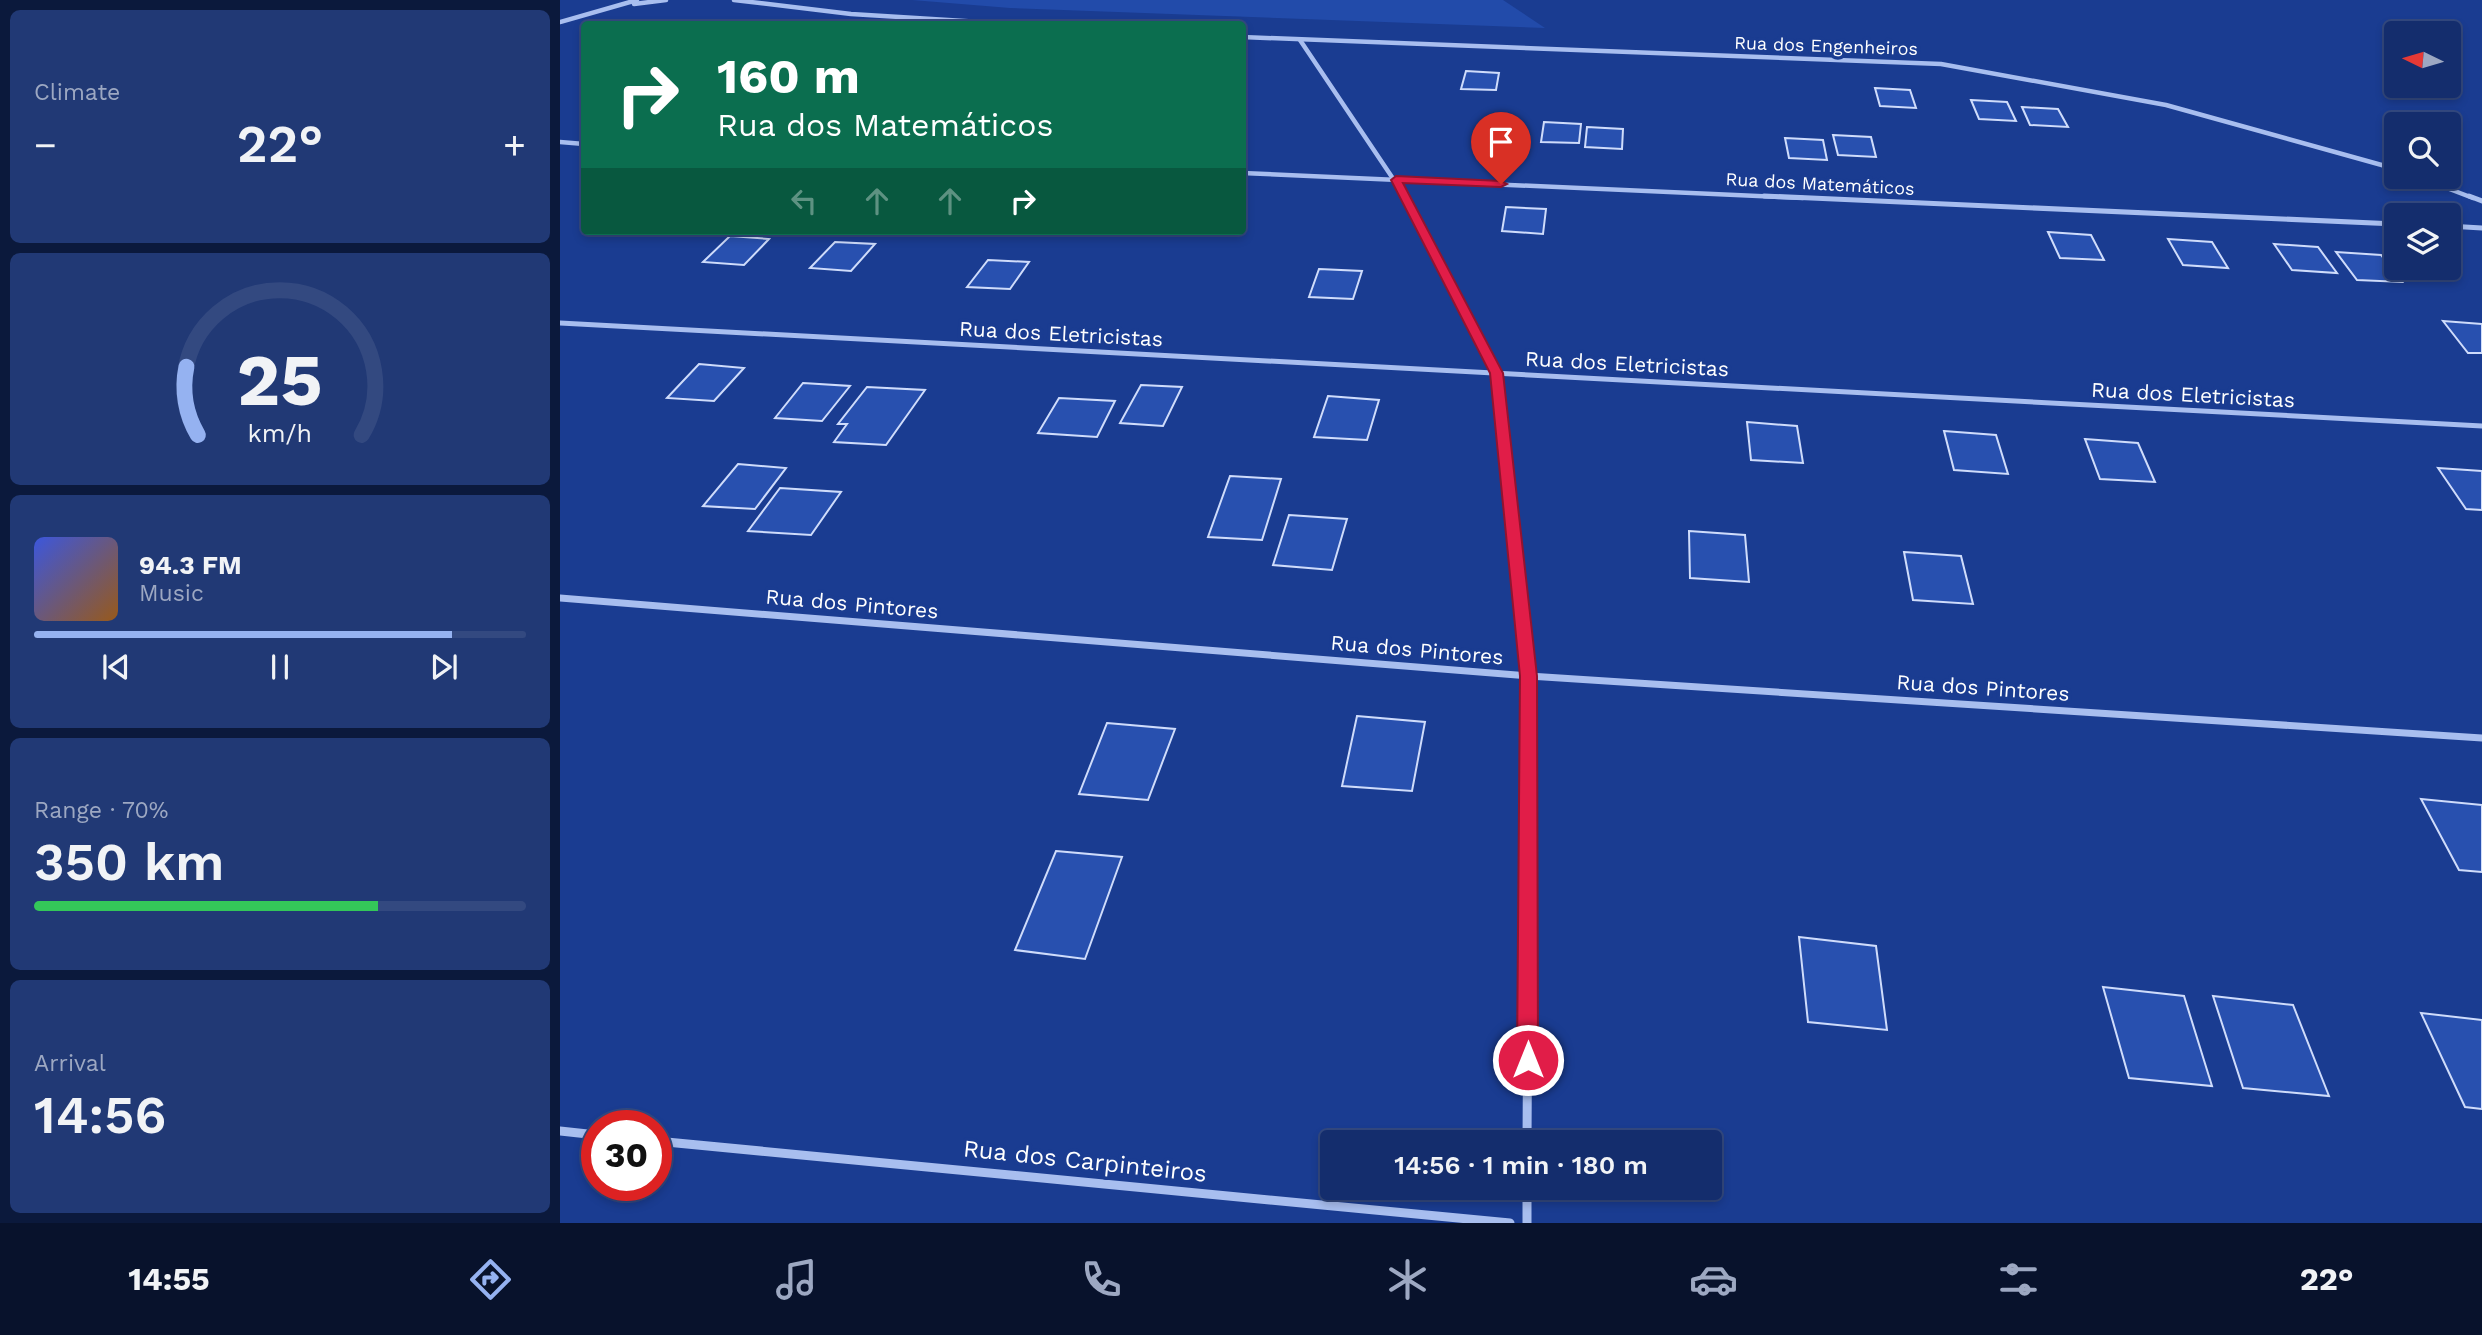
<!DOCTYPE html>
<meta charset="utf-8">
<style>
:root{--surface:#142d6d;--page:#213975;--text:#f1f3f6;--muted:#9da8c2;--line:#334980;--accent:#95b2f1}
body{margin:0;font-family:"Work Sans",sans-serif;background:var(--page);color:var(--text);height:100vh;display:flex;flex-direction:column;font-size:26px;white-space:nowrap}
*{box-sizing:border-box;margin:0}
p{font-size:23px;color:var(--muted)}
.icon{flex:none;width:38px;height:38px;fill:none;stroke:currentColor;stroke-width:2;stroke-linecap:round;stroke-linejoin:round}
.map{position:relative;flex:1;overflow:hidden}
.panel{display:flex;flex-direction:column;gap:10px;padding:10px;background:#0b193c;width:560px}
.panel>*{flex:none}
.top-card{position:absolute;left:21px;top:21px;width:665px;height:214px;border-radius:7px;box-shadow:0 4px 10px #0003,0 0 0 2px var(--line);background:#0b6e4f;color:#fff;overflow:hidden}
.needle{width:46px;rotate:275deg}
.tools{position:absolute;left:1824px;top:21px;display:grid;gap:14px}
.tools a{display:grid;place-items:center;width:77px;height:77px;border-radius:7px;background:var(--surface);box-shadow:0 4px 10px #0003,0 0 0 2px var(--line);font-size:35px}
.speed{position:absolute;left:21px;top:1110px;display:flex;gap:14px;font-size:35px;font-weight:700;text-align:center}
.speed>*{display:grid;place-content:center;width:91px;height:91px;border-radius:50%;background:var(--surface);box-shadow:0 4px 10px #0003,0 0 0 2px var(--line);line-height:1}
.speed .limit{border:10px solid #d22;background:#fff;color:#111}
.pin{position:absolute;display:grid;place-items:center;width:60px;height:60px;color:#fff;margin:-72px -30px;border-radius:50% 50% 50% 0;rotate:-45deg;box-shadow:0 0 7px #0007}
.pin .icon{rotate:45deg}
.me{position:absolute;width:77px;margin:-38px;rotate:0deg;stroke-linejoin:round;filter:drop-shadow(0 0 5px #0008)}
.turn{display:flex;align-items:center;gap:24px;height:147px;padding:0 21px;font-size:32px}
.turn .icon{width:91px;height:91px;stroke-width:2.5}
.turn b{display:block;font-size:49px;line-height:60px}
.lanes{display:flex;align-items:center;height:66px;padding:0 21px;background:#0003;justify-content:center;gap:35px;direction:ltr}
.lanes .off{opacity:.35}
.big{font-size:52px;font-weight:600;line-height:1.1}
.panel .card{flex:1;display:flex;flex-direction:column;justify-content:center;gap:10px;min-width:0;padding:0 24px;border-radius:10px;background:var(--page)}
.panel .dial{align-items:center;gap:0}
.dial svg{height:182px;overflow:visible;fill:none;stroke:var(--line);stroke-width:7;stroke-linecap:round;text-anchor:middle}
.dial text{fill:var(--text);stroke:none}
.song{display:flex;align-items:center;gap:21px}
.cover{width:84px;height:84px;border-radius:10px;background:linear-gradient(135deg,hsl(230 70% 55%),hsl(30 70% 35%))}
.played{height:7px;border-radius:4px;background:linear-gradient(90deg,var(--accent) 85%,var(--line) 85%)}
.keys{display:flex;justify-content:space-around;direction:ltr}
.heat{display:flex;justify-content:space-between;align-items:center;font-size:38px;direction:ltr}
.charge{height:10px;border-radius:5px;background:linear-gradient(90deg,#34c759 70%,var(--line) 0)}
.trip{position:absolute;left:760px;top:1130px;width:402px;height:70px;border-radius:7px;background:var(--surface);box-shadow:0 4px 10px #0003,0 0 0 2px var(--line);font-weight:600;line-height:70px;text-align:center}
.tab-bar{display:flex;height:112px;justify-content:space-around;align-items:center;background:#08122c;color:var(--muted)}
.tab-bar .icon{width:49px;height:49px}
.tab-bar .active{color:var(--accent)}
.tab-bar b{font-size:32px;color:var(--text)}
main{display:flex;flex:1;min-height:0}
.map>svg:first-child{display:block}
.green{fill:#224baa}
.building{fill:#2850af;stroke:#cfdcfb;stroke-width:2}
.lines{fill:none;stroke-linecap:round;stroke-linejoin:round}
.street-far3{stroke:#a8beef;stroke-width:4.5}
.street-far2{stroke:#a8beef;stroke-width:5}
.street-far1{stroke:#a8beef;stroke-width:7}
.street{stroke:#a8beef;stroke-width:9}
.route{fill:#e11d48;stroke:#92132f;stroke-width:2}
.labels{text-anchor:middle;stroke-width:7;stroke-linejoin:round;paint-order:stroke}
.far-street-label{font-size:18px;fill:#fff;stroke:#1a3c91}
.street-label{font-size:21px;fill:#fff;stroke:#1a3c91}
.near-street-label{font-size:24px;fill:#fff;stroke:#1a3c91}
</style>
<main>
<section class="panel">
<div class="card"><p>Climate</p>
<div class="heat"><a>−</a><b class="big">22°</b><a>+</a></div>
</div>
<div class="card dial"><svg viewBox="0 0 100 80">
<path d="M14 69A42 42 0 1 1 86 69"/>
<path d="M14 69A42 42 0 0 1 9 39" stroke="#95b2f1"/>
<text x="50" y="56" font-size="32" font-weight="700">25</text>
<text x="50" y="72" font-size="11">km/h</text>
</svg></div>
<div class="card">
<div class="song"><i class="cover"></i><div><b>94.3 FM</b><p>Music</p></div></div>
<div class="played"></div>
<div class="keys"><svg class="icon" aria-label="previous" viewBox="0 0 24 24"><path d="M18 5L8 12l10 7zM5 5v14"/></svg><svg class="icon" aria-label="pause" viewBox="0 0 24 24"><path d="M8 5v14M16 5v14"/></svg><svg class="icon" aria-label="next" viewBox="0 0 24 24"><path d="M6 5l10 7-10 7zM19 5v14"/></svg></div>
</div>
<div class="card"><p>Range · 70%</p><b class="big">350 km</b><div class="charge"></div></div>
<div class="card"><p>Arrival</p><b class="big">14:56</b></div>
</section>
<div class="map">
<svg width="1922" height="1223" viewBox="0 0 1922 1223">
<rect width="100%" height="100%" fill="#1a3c91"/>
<path class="green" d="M 352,0 L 943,0 L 985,28 L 450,8 Z"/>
<g class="building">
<path d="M 906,71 L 939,73 L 936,90 L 901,89 Z"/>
<path d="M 1315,88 L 1350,90 L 1356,108 L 1320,106 Z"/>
<path d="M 1411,100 L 1447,102 L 1456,121 L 1419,119 Z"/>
<path d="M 1462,107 L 1498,109 L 1508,127 L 1470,125 Z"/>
<path d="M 984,122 L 1021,124 L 1019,143 L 981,142 Z"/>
<path d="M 1027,127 L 1063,129 L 1062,149 L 1025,147 Z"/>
<path d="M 1273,135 L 1311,137 L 1316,157 L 1278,155 Z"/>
<path d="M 1225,138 L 1263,140 L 1267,160 L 1229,158 Z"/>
<path d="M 946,207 L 986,209 L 983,234 L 942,231 Z"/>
<path d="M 1488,232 L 1531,235 L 1544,260 L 1500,258 Z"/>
<path d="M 170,236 L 209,239 L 184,265 L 143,262 Z"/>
<path d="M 1608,239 L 1652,242 L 1668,268 L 1623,265 Z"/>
<path d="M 275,242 L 315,244 L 291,271 L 250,268 Z"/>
<path d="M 1714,244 L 1758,247 L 1777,273 L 1732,270 Z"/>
<path d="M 1776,252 L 1821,255 L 1842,282 L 1797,280 Z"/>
<path d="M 428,260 L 469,262 L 450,289 L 407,287 Z"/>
<path d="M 1842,268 L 1886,268 L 1894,278 L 1849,276 Z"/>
<path d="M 759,269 L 802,271 L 793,299 L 749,297 Z"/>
<path d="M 1883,321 L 1922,324 L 1922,353 L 1908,353 Z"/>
<path d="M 139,364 L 184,368 L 154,401 L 107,398 Z"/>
<path d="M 243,383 L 290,386 L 262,421 L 215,418 Z"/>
<path d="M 581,385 L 622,387 L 603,426 L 560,423 Z"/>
<path d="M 307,387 L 365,390 L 326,445 L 274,442 L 287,424 L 278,424 Z"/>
<path d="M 768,396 L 819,400 L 807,440 L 754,437 Z"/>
<path d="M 499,398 L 555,401 L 537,437 L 478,433 Z"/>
<path d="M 1187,422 L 1237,426 L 1243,463 L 1191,460 Z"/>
<path d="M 1384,431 L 1436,435 L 1448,474 L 1394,470 Z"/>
<path d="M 1525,439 L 1578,443 L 1595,482 L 1540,479 Z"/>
<path d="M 178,464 L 226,468 L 195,509 L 143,506 Z"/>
<path d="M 1878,468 L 1922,471 L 1922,510 L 1906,509 Z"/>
<path d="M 670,476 L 721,479 L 702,540 L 648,537 Z"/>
<path d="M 220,488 L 281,492 L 251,535 L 188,531 Z"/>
<path d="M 729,515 L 787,519 L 772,570 L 713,565 Z"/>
<path d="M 1129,531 L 1185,535 L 1189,582 L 1130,578 Z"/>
<path d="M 1344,552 L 1401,556 L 1413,604 L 1353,600 Z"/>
<path d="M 797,716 L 865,722 L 852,791 L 782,786 Z"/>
<path d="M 547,723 L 615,729 L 588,800 L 519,794 Z"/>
<path d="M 1861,799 L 1922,805 L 1922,872 L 1899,870 Z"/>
<path d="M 496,851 L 562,857 L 525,959 L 455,950 Z"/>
<path d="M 1239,937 L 1316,946 L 1327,1030 L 1248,1022 Z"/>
<path d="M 1543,987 L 1624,996 L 1652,1086 L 1569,1078 Z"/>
<path d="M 1653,996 L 1733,1005 L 1769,1096 L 1683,1088 Z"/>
<path d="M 1861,1013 L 1922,1020 L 1922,1109 L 1905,1107 Z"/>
</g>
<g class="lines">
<g class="street-far3">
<path d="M 174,0 L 291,14 L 453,24"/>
<path d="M 74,4 L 106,0"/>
<path d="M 0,22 L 77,0"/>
<path d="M 682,37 L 1381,64 L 1606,105 L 1836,169"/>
<path d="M 740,40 L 846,198"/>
<path d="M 0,142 L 24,144"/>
<path d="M 682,173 L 1243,198"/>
<path d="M 1858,177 L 1913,198"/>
</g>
<g class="street-far2">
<path d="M 845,196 L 936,373 L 945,454"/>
<path d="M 1204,196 L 1836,224"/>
<path d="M 1909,196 L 1922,201"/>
<path d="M 1888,226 L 1922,228"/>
<path d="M 0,323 L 1922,426"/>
</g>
<g class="street-far1">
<path d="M 945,453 L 969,676 L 969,789"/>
<path d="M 0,598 L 969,676 L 1922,738"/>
</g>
<g class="street">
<path d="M 0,1131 L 37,1135"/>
<path d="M 96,1141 L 950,1223"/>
<path d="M 967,1143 L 969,787"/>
<path d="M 967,1188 L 967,1223"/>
</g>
</g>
<path class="route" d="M 836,176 L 941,181 L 947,184 L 941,187 L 843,183 L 943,373 L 977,676 L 978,1060 L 975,1068 L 968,1071 L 960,1068 L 957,1060 L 960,676 L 930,373 L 831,180 Z"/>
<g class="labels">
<g class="far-street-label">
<text transform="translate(1266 46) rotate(2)" y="6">Rua dos Engenheiros</text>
<text transform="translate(1260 184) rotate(3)" y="6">Rua dos Matemáticos</text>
</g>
<g class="street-label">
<text transform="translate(501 334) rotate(3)" y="7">Rua dos Eletricistas</text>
<text transform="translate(1067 364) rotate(3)" y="7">Rua dos Eletricistas</text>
<text transform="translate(1633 395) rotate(3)" y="7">Rua dos Eletricistas</text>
<text transform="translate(292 604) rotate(5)" y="7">Rua dos Pintores</text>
<text transform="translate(857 650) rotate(5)" y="7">Rua dos Pintores</text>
<text transform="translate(1423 688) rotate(4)" y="7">Rua dos Pintores</text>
</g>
<g class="near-street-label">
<text transform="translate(525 1161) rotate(6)" y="8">Rua dos Carpinteiros</text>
</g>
</g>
</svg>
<div class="tools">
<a><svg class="needle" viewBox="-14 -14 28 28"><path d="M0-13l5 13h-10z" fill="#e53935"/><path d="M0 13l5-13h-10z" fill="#9da8c2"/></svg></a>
<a><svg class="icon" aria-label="search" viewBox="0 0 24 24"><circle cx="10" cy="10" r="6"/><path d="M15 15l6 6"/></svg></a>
<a><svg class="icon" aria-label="layers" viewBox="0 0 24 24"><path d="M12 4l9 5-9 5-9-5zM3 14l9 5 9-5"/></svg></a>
</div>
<div class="speed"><div class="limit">30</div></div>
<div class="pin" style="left:941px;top:184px;background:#d93025"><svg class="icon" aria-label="arrive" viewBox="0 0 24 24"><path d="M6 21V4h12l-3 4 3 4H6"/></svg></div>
<svg class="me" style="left:968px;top:1060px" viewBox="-20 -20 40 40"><circle r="17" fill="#e11d48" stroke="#fff" stroke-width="3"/><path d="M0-11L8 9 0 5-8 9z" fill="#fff"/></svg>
<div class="trip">14:56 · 1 min · 180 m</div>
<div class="top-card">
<div class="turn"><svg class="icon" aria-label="right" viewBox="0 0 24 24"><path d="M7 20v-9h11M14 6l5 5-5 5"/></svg><div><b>160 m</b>Rua dos Matemáticos</div></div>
<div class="lanes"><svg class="icon off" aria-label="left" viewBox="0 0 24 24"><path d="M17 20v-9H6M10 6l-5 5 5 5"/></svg><svg class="icon off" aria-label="ahead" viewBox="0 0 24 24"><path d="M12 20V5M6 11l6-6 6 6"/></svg><svg class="icon off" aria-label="ahead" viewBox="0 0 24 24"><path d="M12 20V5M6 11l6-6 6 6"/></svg><svg class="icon" aria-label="right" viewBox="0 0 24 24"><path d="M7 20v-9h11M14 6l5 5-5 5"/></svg></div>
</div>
</div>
</main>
<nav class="tab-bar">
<b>14:55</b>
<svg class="icon active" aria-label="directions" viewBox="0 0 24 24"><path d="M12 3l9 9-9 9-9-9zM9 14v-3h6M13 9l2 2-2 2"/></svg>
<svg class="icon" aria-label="music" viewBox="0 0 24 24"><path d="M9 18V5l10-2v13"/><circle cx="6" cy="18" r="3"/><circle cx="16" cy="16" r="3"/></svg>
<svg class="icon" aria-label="phone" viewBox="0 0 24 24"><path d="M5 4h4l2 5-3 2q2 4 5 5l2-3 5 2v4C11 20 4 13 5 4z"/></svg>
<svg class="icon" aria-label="climate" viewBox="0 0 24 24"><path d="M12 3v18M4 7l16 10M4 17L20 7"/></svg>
<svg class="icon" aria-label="car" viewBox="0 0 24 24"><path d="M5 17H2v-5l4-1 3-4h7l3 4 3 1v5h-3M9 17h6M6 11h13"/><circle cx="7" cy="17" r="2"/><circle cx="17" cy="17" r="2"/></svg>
<svg class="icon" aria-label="filters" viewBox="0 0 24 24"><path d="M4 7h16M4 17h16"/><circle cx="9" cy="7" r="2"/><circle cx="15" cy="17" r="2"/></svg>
<b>22°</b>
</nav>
